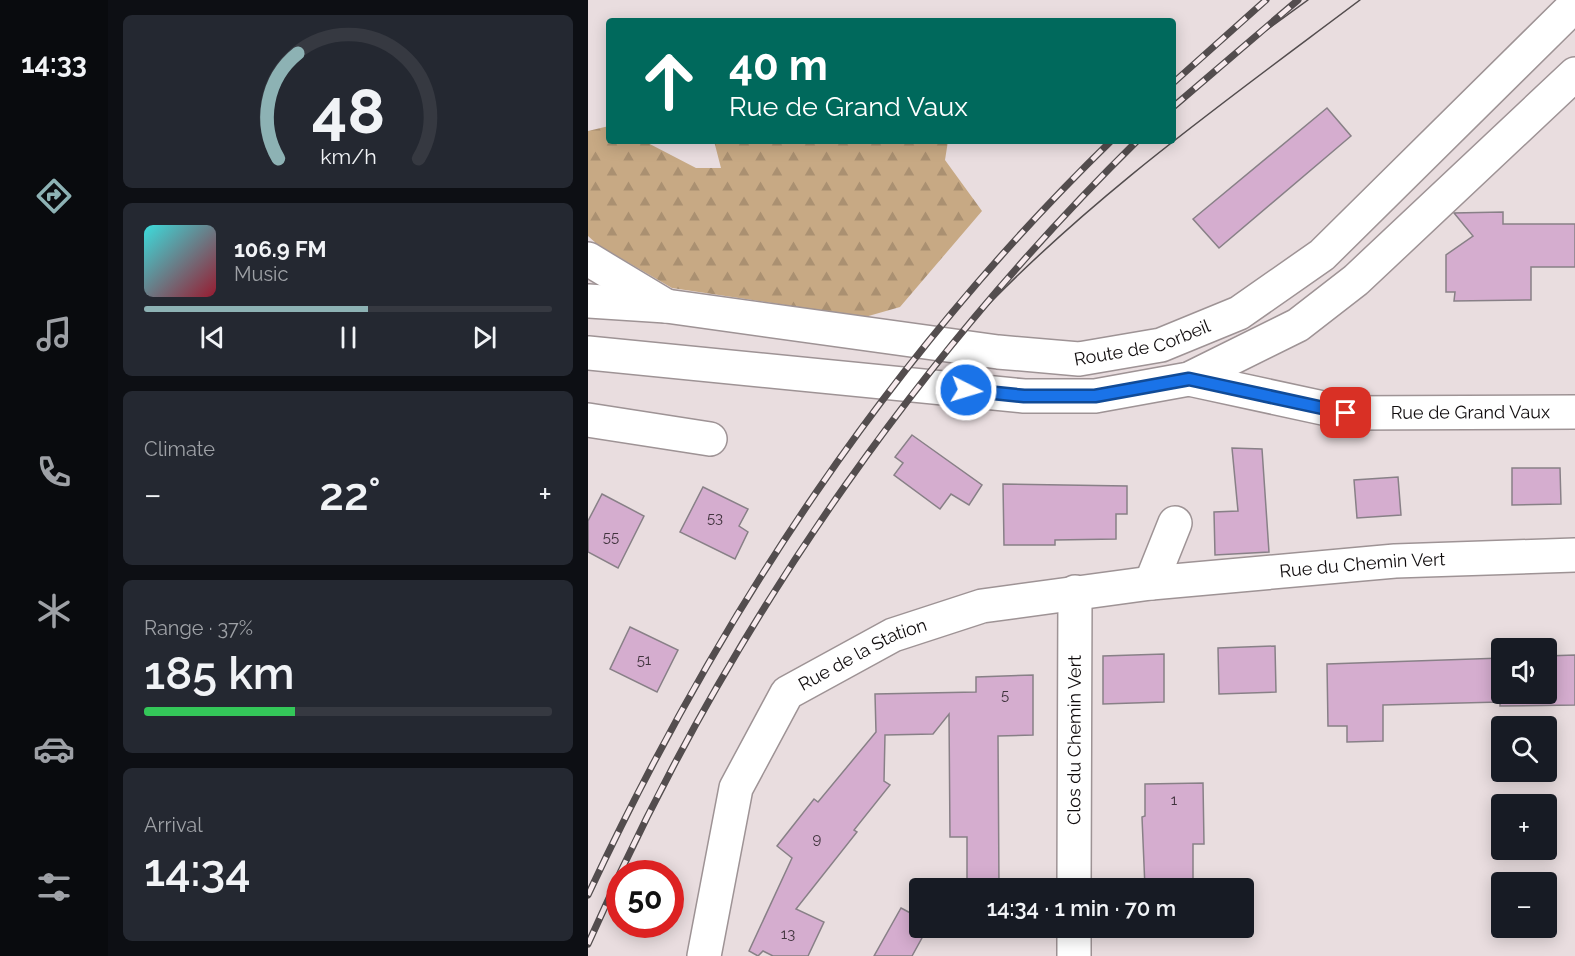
<!DOCTYPE html>
<meta charset="utf-8">
<style>
:root{--surface:#171b24;--page:#242831;--text:#f1f3f6;--muted:#9ea1a6;--line:#363941;--accent:#8db2b4}
body{margin:0;font-family:Raleway,sans-serif;background:var(--page);color:var(--text);height:100vh;display:flex;flex-direction:column;font-size:22px;white-space:nowrap}
*{box-sizing:border-box;margin:0}
p{font-size:20px;color:var(--muted)}
.icon{flex:none;width:33px;height:33px;fill:none;stroke:currentColor;stroke-width:2;stroke-linecap:round;stroke-linejoin:round}
.map{position:relative;flex:1;overflow:hidden}
.details{display:flex;flex-direction:column;gap:15px;padding:15px;background:#0d0f14;width:480px}
.details>*{flex:none}
.top-card{position:absolute;left:18px;top:18px;width:570px;height:126px;border-radius:6px;box-shadow:0 3px 15px #0003;background:#00695c;color:#fff;overflow:hidden}
.controls{position:absolute;left:903px;top:638px;display:grid;gap:12px}
.controls a{display:grid;place-items:center;width:66px;height:66px;border-radius:6px;background:var(--surface);box-shadow:0 3px 15px #0003;font-size:30px}
.speed{position:absolute;left:18px;top:860px;display:flex;gap:12px;font-size:30px;font-weight:700;text-align:center}
.speed>*{display:grid;place-content:center;width:78px;height:78px;border-radius:50%;background:var(--surface);box-shadow:0 3px 15px #0003;line-height:1}
.speed .limit{border:9px solid #d22;background:#fff;color:#111}
.pin{position:absolute;display:grid;place-items:center;width:51px;height:51px;color:#fff;margin:-26px;border-radius:12px;box-shadow:0 3px 9px #0006}
.me{position:absolute;width:66px;margin:-33px;rotate:95deg;stroke-linejoin:round;filter:drop-shadow(0 0 4px #0008)}
.turn{display:flex;align-items:center;gap:21px;height:126px;padding:0 24px;font-size:27px}
.turn .icon{width:78px;height:78px;stroke-width:2.5}
.turn b{display:block;font-size:42px;line-height:51px}
.big{font-size:45px;font-weight:600;line-height:1.1}
.details .widget{flex:1;display:flex;flex-direction:column;justify-content:center;gap:9px;min-width:0;padding:0 21px;border-radius:9px;background:var(--page)}
.details .dial{align-items:center;gap:0}
.dial svg{height:156px;overflow:visible;fill:none;stroke:var(--line);stroke-width:7;stroke-linecap:round;text-anchor:middle}
.dial text{fill:var(--text);stroke:none}
.song{display:flex;align-items:center;gap:18px}
.cover{width:72px;height:72px;border-radius:9px;background:linear-gradient(135deg,hsl(180 70% 55%),hsl(350 70% 35%))}
.played{height:6px;border-radius:3px;background:linear-gradient(90deg,var(--accent) 55%,var(--line) 55%)}
.keys{display:flex;justify-content:space-around;direction:ltr}
.heat{display:flex;justify-content:space-between;align-items:center;font-size:33px;direction:ltr}
.charge{height:9px;border-radius:4px;background:linear-gradient(90deg,#34c759 37%,var(--line) 0)}
.trip{position:absolute;left:321px;top:878px;width:345px;height:60px;border-radius:6px;background:var(--surface);box-shadow:0 3px 15px #0003;font-weight:600;line-height:60px;text-align:center}
main{display:flex;flex:1;min-height:0}
.tab-bar{display:flex;flex-direction:column;width:108px;justify-content:space-around;align-items:center;background:#090b0e;color:var(--muted)}
.tab-bar .icon{width:42px;height:42px}
.tab-bar .on{color:var(--accent)}
.tab-bar b{font-size:27px;color:var(--text)}
.map>svg:first-child{display:block}
.forest{fill:url(#forest-firs)}
.building{fill:#d5adcf;stroke:#888087;stroke-width:1.5}
.lines{fill:none;stroke-linecap:round;stroke-linejoin:round}
.minor-casing{stroke:#9e9395;stroke-width:36}
.major-casing{stroke:#9e9395;stroke-width:36}
.minor{stroke:#fff;stroke-width:33}
.major{stroke:#fff;stroke-width:33}
.tram{stroke:#534d4e;stroke-width:1.5}
.rail-casing{stroke:#534d4e;stroke-width:7}
.rail{stroke:#f7eaed;stroke-width:4.5;stroke-dasharray:14;stroke-linecap:butt}
.route-casing{stroke:#114b97;stroke-width:15}
.route{stroke:#1a73e8;stroke-width:10}
.labels{text-anchor:middle;stroke-width:4.5;stroke-linejoin:round;paint-order:stroke}
.number-label{font-size:15px;fill:#41343e}
.street-label{font-size:18px;fill:#100c0d;stroke:#f7eaed}
</style>
<main>
<nav class="tab-bar">
<b>14:33</b>
<svg class="icon on" aria-label="directions" viewBox="0 0 24 24"><path d="M12 3l9 9-9 9-9-9zM9 14v-3h6M13 9l2 2-2 2"/></svg>
<svg class="icon" aria-label="music" viewBox="0 0 24 24"><path d="M9 18V5l10-2v13"/><circle cx="6" cy="18" r="3"/><circle cx="16" cy="16" r="3"/></svg>
<svg class="icon" aria-label="phone" viewBox="0 0 24 24"><path d="M5 4h4l2 5-3 2q2 4 5 5l2-3 5 2v4C11 20 4 13 5 4z"/></svg>
<svg class="icon" aria-label="climate" viewBox="0 0 24 24"><path d="M12 3v18M4 7l16 10M4 17L20 7"/></svg>
<svg class="icon" aria-label="car" viewBox="0 0 24 24"><path d="M5 17H2v-5l4-1 3-4h7l3 4 3 1v5h-3M9 17h6M6 11h13"/><circle cx="7" cy="17" r="2"/><circle cx="17" cy="17" r="2"/></svg>
<svg class="icon" aria-label="filters" viewBox="0 0 24 24"><path d="M4 7h16M4 17h16"/><circle cx="9" cy="7" r="2"/><circle cx="15" cy="17" r="2"/></svg>
</nav>
<section class="details">
<div class="widget dial"><svg viewBox="0 0 100 80">
<path d="M14 69A42 42 0 1 1 86 69"/>
<path d="M14 69A42 42 0 0 1 24 15" stroke="#8db2b4"/>
<text x="50" y="56" font-size="32" font-weight="700">48</text>
<text x="50" y="72" font-size="11">km/h</text>
</svg></div>
<div class="widget">
<div class="song"><i class="cover"></i><div><b>106.9 FM</b><p>Music</p></div></div>
<div class="played"></div>
<div class="keys"><svg class="icon" aria-label="previous" viewBox="0 0 24 24"><path d="M18 5L8 12l10 7zM5 5v14"/></svg><svg class="icon" aria-label="pause" viewBox="0 0 24 24"><path d="M8 5v14M16 5v14"/></svg><svg class="icon" aria-label="next" viewBox="0 0 24 24"><path d="M6 5l10 7-10 7zM19 5v14"/></svg></div>
</div>
<div class="widget"><p>Climate</p>
<div class="heat"><a>−</a><b class="big">22°</b><a>+</a></div>
</div>
<div class="widget"><p>Range · 37%</p><b class="big">185 km</b><div class="charge"></div></div>
<div class="widget"><p>Arrival</p><b class="big">14:34</b></div>
</section>
<div class="map">
<svg width="987" height="956" viewBox="0 0 987 956">
<defs>
<pattern id="forest-firs" width="22" height="20" patternUnits="userSpaceOnUse" patternTransform="scale(1.5)"><rect width="22" height="20" fill="#c7a984"/><path d="M5 1l3.5 6h-7zM16 11l3.5 6h-7z" fill="#aa9071"/></pattern>
</defs>
<rect width="100%" height="100%" fill="#e9dddf"/>
<path class="forest" d="M 21,126 L 21,141 L 56,141 L 108,168 L 133,168 L 126,141 L 360,141 L 357,160 L 394,211 L 312,307 L 277,317 L 84,288 L 10,245 L 0,236 L 0,131 Z"/>
<g class="building">
<path d="M 739,108 L 763,136 L 631,248 L 605,219 Z"/>
<path d="M 915,212 L 915,224 L 987,224 L 987,267 L 943,267 L 943,300 L 866,301 L 867,292 L 858,292 L 858,255 L 885,236 L 866,213 Z"/>
<path d="M 324,435 L 394,485 L 381,505 L 363,494 L 352,509 L 306,475 L 315,463 L 307,457 Z"/>
<path d="M 644,448 L 674,449 L 681,552 L 627,555 L 626,512 L 650,511 Z"/>
<path d="M 924,468 L 972,468 L 973,504 L 924,505 Z"/>
<path d="M 810,477 L 813,515 L 769,518 L 766,480 Z"/>
<path d="M 415,484 L 539,486 L 539,514 L 528,514 L 528,539 L 467,540 L 467,545 L 416,545 Z"/>
<path d="M 115,487 L 160,509 L 151,526 L 160,532 L 147,559 L 92,532 Z"/>
<path d="M 14,494 L 56,516 L 30,568 L 0,552 L 0,521 Z"/>
<path d="M 42,627 L 90,650 L 69,692 L 22,669 Z"/>
<path d="M 687,646 L 688,692 L 631,694 L 630,648 Z"/>
<path d="M 576,654 L 576,702 L 515,704 L 515,656 Z"/>
<path d="M 987,655 L 987,705 L 912,706 L 912,702 L 795,705 L 795,741 L 759,742 L 759,726 L 740,726 L 739,664 L 914,658 L 914,693 L 958,693 L 958,656 Z"/>
<path d="M 445,675 L 445,735 L 410,736 L 411,887 L 427,888 L 379,888 L 379,837 L 362,837 L 361,714 L 345,734 L 297,735 L 296,781 L 302,785 L 266,830 L 269,832 L 208,909 L 236,922 L 220,956 L 185,956 L 175,951 L 170,956 L 161,951 L 204,858 L 189,846 L 226,799 L 230,802 L 288,732 L 287,694 L 388,692 L 388,677 Z"/>
<path d="M 615,783 L 616,844 L 605,844 L 605,888 L 557,888 L 554,817 L 557,816 L 557,784 Z"/>
<path d="M 313,908 L 332,918 L 332,927 L 340,927 L 324,956 L 286,956 Z"/>
</g>
<g class="lines">
<defs>
<g id="minor">
<path d="M 0,259 L 78,306"/>
<path id="s1" d="M 601,379 L 758,413 L 987,412"/>
<path d="M 0,420 L 122,439"/>
<path d="M 563,583 L 587,523"/>
<path id="s2" d="M 486,888 L 487,592"/>
<path id="s3" d="M 116,956 L 148,788 L 199,693 L 305,635 L 394,606 L 563,583 L 807,561 L 987,555"/>
<path d="M 486,956 L 486,927"/>
</g>
<g id="major">
<path id="s4" d="M 0,301 L 78,306 L 410,352 L 491,359 L 573,345 L 651,313 L 734,255 L 987,5"/>
<path d="M 0,353 L 436,396 L 507,396 L 601,379 L 710,325 L 768,280 L 987,74"/>
</g>
</defs>
<use href="#minor" class="minor-casing"/>
<use href="#major" class="major-casing"/>
<use href="#minor" class="minor"/>
<use href="#major" class="major"/>
<g class="tram">
<path d="M 644,55 L 720,0"/>
<path d="M 378,328 C 495,202 635,103 772,0"/>
</g>
<defs>
<g id="rail">
<path d="M 585,83 L 678,0"/>
<path d="M 585,107 L 710,0"/>
<path d="M 32,873 C 160,601 335,352 549,141"/>
<path d="M 0,895 C 132,613 299,359 523,141"/>
<path d="M 0,944 L 32,874"/>
</g>
</defs>
<use href="#rail" class="rail-casing"/>
<use href="#rail" class="rail"/>
</g>
<g class="lines">
<defs>
<path id="route" d="M 378,390 L 436,396 L 507,396 L 601,379 L 758,413"/>
</defs>
<use href="#route" class="route-casing"/>
<use href="#route" class="route"/>
</g>
<g class="labels">
<g class="number-label">
<text x="127" y="523">53</text>
<text x="23" y="542">55</text>
<text x="56" y="665">51</text>
<text x="417" y="700">5</text>
<text x="586" y="805">1</text>
<text x="229" y="844">9</text>
<text x="200" y="939">13</text>
</g>
<g class="street-label">
<text dy="6" stroke="none"><textPath href="#s4" startOffset="560">Route de Corbeil</textPath></text>
<text dy="6" stroke="none"><textPath href="#s1" startOffset="285">Rue de Grand Vaux</textPath></text>
<text dy="6" stroke="none"><textPath href="#s3" startOffset="876">Rue du Chemin Vert</textPath></text>
<text dy="6" stroke="none"><textPath href="#s3" startOffset="364">Rue de la Station</textPath></text>
<text dy="6" stroke="none"><textPath href="#s2" startOffset="148">Clos du Chemin Vert</textPath></text>
</g>
</g>
</svg>
<div class="controls">
<a><svg class="icon" aria-label="sound" viewBox="0 0 24 24"><path d="M4 9h4l5-4v14l-5-4H4zM17 9q2 3 0 6"/></svg></a>
<a><svg class="icon" aria-label="search" viewBox="0 0 24 24"><circle cx="10" cy="10" r="6"/><path d="M15 15l6 6"/></svg></a>
<a>+</a>
<a>−</a>
</div>
<div class="speed"><div class="limit">50</div></div>
<div class="pin" style="left:758px;top:413px;background:#d93025"><svg class="icon" aria-label="arrive" viewBox="0 0 24 24"><path d="M6 21V4h12l-3 4 3 4H6"/></svg></div>
<svg class="me" style="left:378px;top:390px" viewBox="-20 -20 40 40"><circle r="17" fill="#1a73e8" stroke="#fff" stroke-width="3"/><path d="M0-11L8 9 0 5-8 9z" fill="#fff"/></svg>
<div class="trip">14:34 · 1 min · 70 m</div>
<div class="top-card">
<div class="turn"><svg class="icon" aria-label="ahead" viewBox="0 0 24 24"><path d="M12 20V5M6 11l6-6 6 6"/></svg><div><b>40 m</b>Rue de Grand Vaux</div></div>
</div>
</div>
</main>
